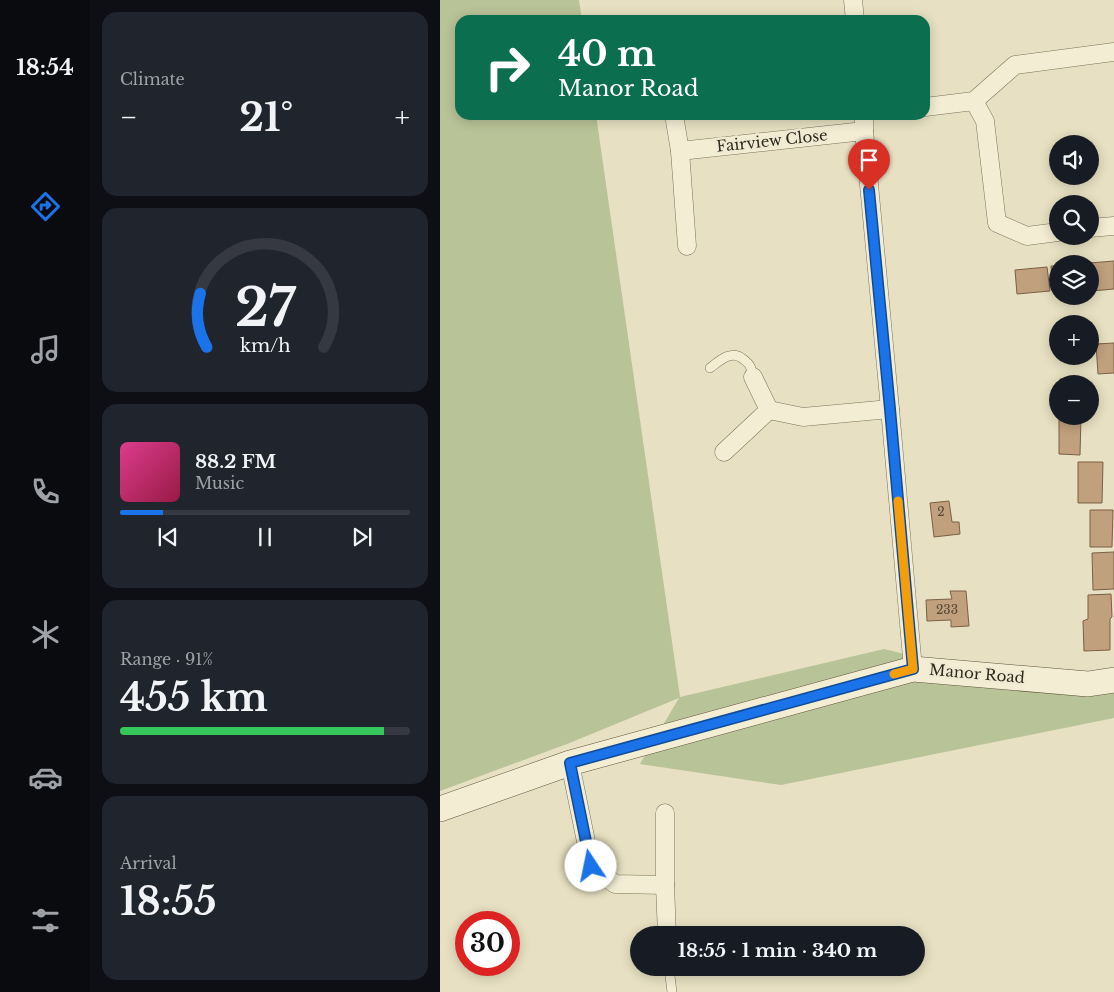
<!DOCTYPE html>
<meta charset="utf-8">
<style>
:root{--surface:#171b24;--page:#20242c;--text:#f1f3f6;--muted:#9ea1a6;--line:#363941;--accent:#1a73e8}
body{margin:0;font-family:"Libre Baskerville",serif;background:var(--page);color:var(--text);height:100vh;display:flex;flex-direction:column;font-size:19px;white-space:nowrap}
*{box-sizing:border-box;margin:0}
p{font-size:16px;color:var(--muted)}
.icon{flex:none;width:28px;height:28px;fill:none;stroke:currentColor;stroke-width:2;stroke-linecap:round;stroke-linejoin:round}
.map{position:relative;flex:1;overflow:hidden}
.panel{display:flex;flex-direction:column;gap:12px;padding:12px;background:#0d0f14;width:350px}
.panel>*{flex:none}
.hud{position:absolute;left:15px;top:15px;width:475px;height:105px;border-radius:15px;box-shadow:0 2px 12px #0003;background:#0b6e4f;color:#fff;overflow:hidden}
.fabs{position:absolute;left:609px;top:135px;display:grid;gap:10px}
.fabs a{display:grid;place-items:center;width:50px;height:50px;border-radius:50%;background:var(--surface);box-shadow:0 2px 12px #0003;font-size:25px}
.speed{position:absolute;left:15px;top:911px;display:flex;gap:10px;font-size:25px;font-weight:700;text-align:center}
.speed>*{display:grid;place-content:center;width:65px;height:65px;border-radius:50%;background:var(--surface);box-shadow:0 2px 12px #0003;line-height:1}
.speed .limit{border:8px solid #d22;background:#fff;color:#111}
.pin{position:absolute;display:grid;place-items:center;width:42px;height:42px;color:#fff;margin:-51px -21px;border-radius:50% 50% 50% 0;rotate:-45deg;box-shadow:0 0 5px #0007}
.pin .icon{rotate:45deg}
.me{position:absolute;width:55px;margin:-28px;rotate:349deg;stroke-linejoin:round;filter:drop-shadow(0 0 4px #0008)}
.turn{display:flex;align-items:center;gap:18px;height:105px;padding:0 20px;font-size:22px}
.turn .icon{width:65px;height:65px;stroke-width:2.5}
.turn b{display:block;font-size:35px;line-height:42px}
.big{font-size:38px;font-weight:800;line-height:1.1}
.panel .widget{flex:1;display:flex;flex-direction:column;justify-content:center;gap:8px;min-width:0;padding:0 18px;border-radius:15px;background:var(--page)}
.panel .dial{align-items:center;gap:0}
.dial svg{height:130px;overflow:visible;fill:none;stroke:var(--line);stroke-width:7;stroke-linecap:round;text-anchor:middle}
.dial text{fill:var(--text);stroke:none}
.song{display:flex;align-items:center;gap:15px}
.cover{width:60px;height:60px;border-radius:8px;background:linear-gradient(135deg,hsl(330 70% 55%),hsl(340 70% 35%))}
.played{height:5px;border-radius:2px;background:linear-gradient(90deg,var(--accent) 15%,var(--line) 15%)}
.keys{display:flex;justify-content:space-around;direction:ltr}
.heat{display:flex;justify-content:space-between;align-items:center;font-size:28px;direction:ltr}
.charge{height:8px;border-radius:4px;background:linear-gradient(90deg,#34c759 91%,var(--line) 0)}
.trip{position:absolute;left:190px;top:926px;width:295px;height:50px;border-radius:25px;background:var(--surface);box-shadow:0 2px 12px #0003;font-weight:800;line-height:50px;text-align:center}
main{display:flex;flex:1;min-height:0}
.menu{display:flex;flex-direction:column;width:90px;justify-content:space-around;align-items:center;background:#090b0e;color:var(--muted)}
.menu .icon{width:35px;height:35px}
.menu .selected{color:var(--accent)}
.menu b{font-size:22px;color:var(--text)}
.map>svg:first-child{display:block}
.green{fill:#b9c398}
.building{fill:#c0a07d;stroke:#7a6045}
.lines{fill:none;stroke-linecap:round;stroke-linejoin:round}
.service-casing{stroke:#7e725c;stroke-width:10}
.minor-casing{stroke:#7e725c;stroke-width:19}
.secondary-casing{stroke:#60533f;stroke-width:26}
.service{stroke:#f3edd4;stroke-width:9}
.minor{stroke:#f3edd4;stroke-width:18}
.secondary{stroke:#f3edd4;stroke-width:25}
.route-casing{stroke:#114b97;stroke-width:12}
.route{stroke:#1a73e8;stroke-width:9}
.slow{stroke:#f59e0b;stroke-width:9}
.labels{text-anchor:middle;stroke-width:5;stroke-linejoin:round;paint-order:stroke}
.number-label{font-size:12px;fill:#544736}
.street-label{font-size:15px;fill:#30291e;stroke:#efead1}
</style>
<main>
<nav class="menu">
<b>18:54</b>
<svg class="icon selected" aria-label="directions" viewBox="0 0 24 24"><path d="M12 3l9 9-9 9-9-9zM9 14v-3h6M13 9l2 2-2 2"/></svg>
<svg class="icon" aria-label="music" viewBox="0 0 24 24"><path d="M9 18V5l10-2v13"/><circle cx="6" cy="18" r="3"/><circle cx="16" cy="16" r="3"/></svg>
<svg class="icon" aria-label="phone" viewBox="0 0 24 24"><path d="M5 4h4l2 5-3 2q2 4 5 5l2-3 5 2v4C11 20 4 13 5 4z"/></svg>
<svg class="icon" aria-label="climate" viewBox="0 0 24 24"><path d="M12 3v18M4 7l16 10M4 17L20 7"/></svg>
<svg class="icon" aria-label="car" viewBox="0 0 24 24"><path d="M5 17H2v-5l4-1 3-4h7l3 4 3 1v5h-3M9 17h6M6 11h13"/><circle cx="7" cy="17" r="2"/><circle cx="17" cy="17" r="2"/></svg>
<svg class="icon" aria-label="filters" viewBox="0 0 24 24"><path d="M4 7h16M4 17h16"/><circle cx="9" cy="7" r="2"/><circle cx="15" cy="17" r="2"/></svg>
</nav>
<section class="panel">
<div class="widget"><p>Climate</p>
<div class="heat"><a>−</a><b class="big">21°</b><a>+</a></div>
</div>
<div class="widget dial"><svg viewBox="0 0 100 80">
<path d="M14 69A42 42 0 1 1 86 69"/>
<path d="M14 69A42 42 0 0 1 10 36" stroke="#1a73e8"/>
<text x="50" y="56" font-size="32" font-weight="700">27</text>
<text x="50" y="72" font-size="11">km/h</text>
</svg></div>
<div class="widget">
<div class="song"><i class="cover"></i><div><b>88.2 FM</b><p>Music</p></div></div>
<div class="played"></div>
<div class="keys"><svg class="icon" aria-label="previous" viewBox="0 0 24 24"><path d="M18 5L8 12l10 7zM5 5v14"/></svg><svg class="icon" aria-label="pause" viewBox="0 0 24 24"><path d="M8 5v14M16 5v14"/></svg><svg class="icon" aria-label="next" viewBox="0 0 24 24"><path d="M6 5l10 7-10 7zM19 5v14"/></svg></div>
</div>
<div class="widget"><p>Range · 91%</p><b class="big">455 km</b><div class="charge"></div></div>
<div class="widget"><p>Arrival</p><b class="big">18:55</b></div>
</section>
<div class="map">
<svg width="674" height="992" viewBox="0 0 674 992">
<rect width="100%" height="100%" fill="#e7e0c2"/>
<path class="green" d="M 0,0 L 139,0 L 142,20 L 20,20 L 20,115 L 156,115 L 240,697 L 444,649 L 607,688 L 674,683 L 674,718 L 341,785 L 200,764 L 239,698 L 127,744 L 0,791 Z"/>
<g class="building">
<path d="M 674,261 L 674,289 L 652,291 L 650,263 Z"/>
<path d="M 611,266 L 618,266 L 618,292 L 613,292 Z"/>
<path d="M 607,267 L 610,291 L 577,294 L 575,270 Z"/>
<path d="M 674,343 L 674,373 L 658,374 L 656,344 Z"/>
<path d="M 638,378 L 638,384 L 621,384 L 620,379 Z"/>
<path d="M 619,416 L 641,416 L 640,455 L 619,454 Z"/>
<path d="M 638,462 L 663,462 L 662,503 L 638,503 Z"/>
<path d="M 509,501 L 512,522 L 519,522 L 520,534 L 494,537 L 490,503 Z"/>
<path d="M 650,510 L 673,510 L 672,547 L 650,547 Z"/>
<path d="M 674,552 L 674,589 L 653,590 L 652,553 Z"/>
<path d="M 510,591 L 526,591 L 529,626 L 511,627 L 511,620 L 487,621 L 486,600 L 512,599 Z"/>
<path d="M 671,594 L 672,617 L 670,619 L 670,650 L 644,651 L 643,621 L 648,619 L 648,595 Z"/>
</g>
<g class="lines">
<defs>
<g id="service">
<path d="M 270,368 C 279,361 292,349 303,359 C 311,365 311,367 313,377"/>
<path d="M 229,968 L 232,992"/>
</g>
<g id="minor">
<path d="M 413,0 L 415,20"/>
<path d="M 534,101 L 545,121 L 557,223 L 587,236 L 618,232"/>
<path d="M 485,107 L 534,101 L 575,65 L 674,52"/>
<path d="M 234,115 L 240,151 L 247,246"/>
<path d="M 424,115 L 424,131 L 450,409 L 473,669"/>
<path d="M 240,151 L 424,131"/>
<path d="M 650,228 L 674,226"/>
<path d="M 313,377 L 329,410"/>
<path d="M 284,452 L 329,410 L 363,417 L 450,409"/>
<path d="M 130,763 L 151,866 L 175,884 L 225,885"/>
<path d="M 225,813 L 225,885 L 227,935"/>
</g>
<path id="secondary" d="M 0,809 L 130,763 L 473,669 L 648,684 L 674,680"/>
</defs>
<use href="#service" class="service-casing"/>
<use href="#minor" class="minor-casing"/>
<use href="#secondary" class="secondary-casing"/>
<use href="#service" class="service"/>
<use href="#minor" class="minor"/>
<use href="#secondary" class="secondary"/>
</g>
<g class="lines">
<defs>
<path id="route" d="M 151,866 L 130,763 L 473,669 L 450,409 L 429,190"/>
</defs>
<use href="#route" class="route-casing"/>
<use href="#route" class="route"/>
<path class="slow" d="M 454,674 L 473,669 L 458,501"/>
</g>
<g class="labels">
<g class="number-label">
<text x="501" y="516">2</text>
<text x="507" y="614">233</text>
</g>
<g class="street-label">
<text transform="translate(332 141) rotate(-6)" y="5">Fairview Close</text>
<text transform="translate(537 674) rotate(5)" y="5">Manor Road</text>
</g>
</g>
</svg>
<div class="fabs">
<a><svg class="icon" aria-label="sound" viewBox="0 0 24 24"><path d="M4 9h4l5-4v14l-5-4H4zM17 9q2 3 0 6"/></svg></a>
<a><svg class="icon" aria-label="search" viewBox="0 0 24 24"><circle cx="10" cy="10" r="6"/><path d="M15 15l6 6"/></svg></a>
<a><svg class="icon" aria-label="layers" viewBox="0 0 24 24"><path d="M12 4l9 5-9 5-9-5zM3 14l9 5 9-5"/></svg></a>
<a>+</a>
<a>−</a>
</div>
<div class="speed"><div class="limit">30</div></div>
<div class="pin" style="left:429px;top:190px;background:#d93025"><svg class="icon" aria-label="arrive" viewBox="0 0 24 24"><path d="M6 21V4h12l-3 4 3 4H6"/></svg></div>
<svg class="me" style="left:151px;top:866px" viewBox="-20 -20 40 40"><circle r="19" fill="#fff"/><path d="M0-13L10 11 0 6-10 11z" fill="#1a73e8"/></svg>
<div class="trip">18:55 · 1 min · 340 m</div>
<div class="hud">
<div class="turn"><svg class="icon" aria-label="right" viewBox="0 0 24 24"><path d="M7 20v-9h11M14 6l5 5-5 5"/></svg><div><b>40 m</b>Manor Road</div></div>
</div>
</div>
</main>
